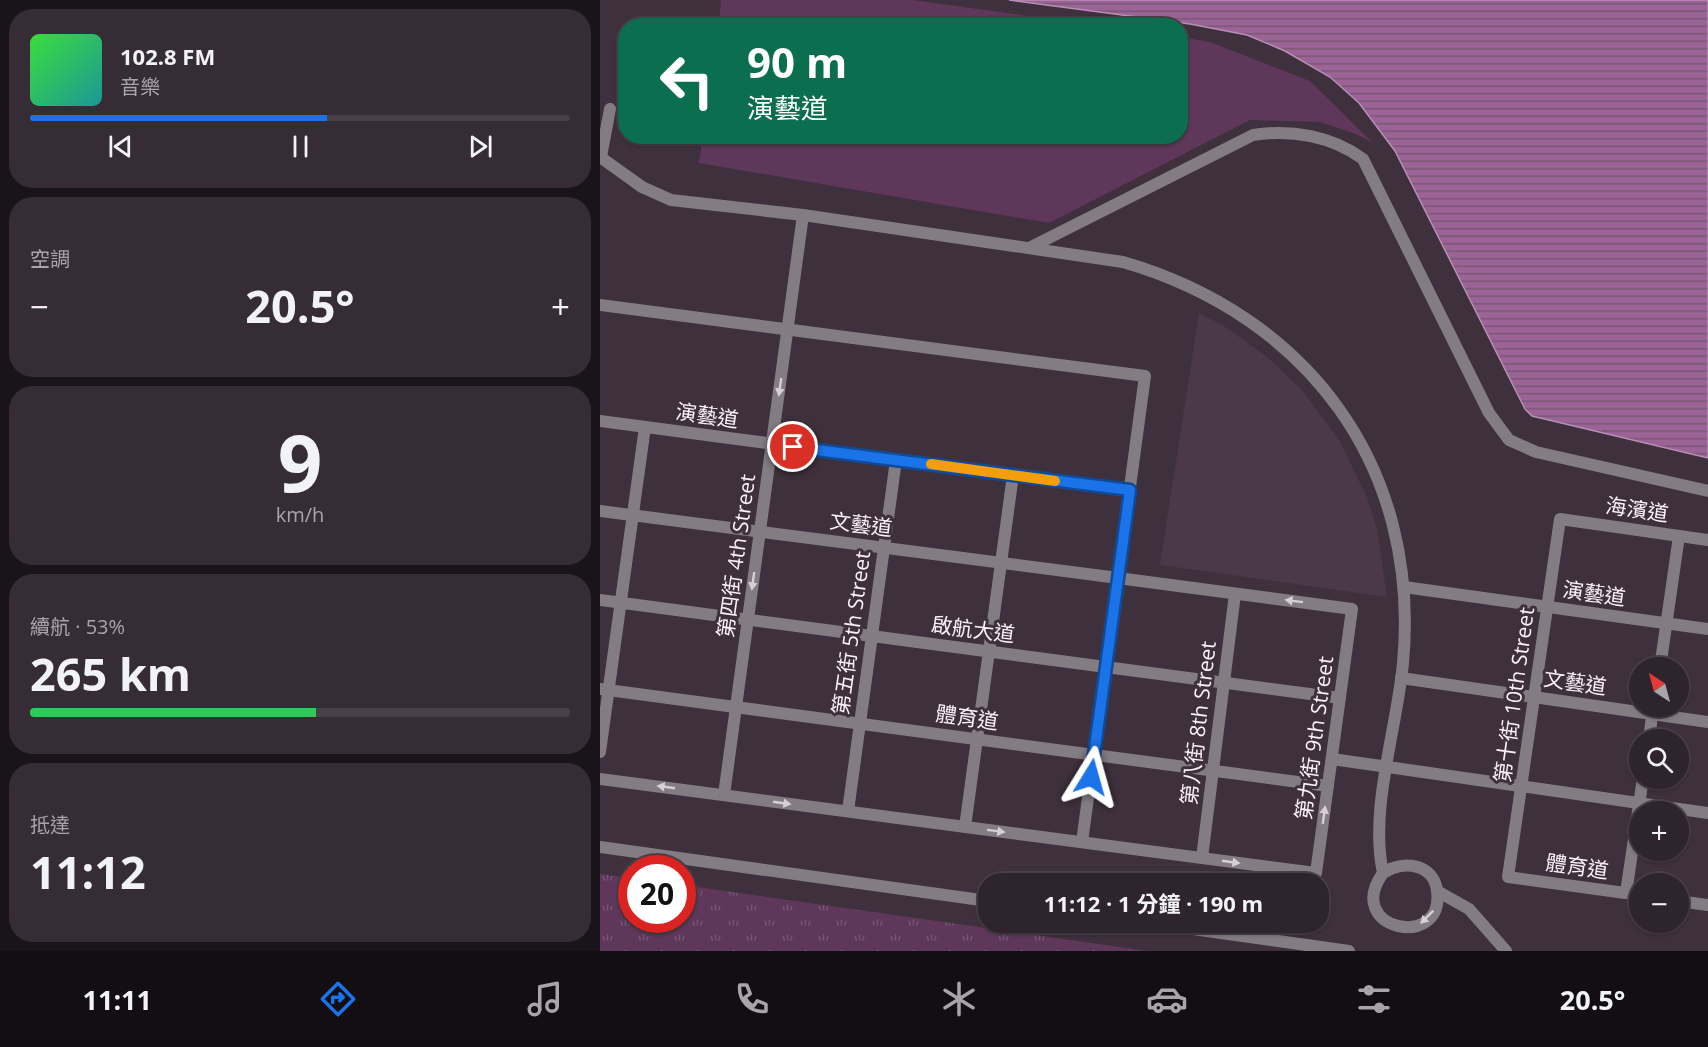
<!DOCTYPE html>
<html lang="zh-TW">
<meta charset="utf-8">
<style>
:root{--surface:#2e242d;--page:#362c35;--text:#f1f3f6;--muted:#a7a4aa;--line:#494149;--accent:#1a73e8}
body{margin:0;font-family:"Open Sans","Noto Sans TC",sans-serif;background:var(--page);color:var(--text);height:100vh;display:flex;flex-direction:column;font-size:22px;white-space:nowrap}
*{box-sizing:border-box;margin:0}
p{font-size:20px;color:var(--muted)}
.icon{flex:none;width:33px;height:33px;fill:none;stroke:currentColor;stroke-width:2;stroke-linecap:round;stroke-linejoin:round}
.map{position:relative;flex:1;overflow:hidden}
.drawer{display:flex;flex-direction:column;gap:9px;padding:9px;background:#191419;width:600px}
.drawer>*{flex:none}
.banner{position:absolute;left:18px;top:18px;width:570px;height:126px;border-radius:24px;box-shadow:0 2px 4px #0004,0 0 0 2px var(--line);background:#0b6e4f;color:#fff;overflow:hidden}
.needle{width:39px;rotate:324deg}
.buttons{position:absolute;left:1029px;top:657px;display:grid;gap:12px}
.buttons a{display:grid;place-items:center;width:60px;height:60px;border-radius:50%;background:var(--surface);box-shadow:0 2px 4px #0004,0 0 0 2px var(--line);font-size:30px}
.speed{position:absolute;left:18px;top:855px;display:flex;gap:12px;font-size:30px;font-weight:700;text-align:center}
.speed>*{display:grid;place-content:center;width:78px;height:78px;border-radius:50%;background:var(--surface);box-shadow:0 2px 4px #0004,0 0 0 2px var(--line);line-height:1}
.speed .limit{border:9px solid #d22;background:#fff;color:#111}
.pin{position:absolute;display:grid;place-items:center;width:51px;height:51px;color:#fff;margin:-26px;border:3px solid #fff;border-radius:50%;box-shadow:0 2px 6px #0007}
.me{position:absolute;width:66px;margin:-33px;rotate:8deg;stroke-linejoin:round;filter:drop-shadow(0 0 4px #0008)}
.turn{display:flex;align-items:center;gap:21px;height:126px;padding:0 30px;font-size:27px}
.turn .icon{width:78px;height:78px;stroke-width:2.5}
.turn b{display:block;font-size:42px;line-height:51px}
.big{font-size:45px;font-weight:700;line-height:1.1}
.drawer .card{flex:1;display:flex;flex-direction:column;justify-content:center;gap:9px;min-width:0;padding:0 21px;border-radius:24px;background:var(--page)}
.drawer .dial{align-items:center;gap:0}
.dial b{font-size:78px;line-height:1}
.song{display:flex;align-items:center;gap:18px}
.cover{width:72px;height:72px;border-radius:9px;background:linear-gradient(135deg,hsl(120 70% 55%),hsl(180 70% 35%))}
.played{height:6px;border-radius:3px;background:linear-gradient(90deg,var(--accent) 55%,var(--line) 55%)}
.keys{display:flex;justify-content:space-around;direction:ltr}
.heat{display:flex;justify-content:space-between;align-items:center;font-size:33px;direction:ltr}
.charge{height:9px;border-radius:4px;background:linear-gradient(90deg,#34c759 53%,var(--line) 0)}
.trip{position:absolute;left:378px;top:873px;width:351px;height:60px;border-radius:24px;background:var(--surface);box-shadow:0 2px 4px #0004,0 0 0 2px var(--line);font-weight:700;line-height:60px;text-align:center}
.menu{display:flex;height:96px;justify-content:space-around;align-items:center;background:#120e12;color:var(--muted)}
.menu .icon{width:42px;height:42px}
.menu .current{color:var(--accent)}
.menu b{font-size:27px;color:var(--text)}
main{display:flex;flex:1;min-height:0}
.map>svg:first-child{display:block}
.built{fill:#4b3949}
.green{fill:#5f375b}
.park{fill:url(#park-tufts)}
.water{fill:url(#water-rules);stroke:#b88eb4;stroke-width:1.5}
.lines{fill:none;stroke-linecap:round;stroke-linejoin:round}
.service{stroke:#837c82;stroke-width:12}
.pedestrian{stroke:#837c82;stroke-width:12}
.minor{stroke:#837c82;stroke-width:12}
.oneway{fill:#d7cfd5}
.route-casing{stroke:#114b97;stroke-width:15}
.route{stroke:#1a73e8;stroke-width:10}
.slow{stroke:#f59e0b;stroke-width:10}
.labels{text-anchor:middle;stroke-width:6;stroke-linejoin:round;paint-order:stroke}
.street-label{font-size:21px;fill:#fbf2f9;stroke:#3e303c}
</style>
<main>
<section class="drawer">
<div class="card">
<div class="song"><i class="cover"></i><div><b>102.8 FM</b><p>音樂</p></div></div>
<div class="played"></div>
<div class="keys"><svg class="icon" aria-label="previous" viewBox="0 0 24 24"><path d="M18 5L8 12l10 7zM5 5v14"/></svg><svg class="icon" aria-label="pause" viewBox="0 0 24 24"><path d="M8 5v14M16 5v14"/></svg><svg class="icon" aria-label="next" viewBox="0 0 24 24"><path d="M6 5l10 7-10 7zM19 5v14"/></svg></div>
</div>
<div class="card"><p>空調</p>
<div class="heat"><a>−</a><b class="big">20.5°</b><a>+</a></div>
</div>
<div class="card dial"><b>9</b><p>km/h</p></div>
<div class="card"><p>續航 · 53%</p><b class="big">265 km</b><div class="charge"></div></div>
<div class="card"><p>抵達</p><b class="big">11:12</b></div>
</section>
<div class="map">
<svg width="1108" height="951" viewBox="0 0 1108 951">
<defs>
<pattern id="park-tufts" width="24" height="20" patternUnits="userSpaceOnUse" patternTransform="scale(1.5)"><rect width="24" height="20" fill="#5f375b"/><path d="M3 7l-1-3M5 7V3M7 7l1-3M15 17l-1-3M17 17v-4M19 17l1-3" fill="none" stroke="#775473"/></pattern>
<pattern id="water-rules" width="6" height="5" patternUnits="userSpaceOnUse" patternTransform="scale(1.5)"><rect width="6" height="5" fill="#9c6396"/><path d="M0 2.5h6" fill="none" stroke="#785774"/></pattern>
</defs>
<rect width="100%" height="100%" fill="#3e303c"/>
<path class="built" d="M 599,313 L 624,326 L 667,357 L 701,389 L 739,440 L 767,497 L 777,529 L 787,597 L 560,565 Z"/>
<g class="green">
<path d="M 121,0 L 313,0 L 495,25 L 119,25 Z"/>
<path d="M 581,37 L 610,42 L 710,81 L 773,143 L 756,134 L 720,122 L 650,120 L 449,223 L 99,163 L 103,137 L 580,136 Z"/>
</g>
<path class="park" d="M 0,874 L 31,878 L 32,920 L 82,920 L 83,885 L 548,951 L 0,951 Z"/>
<path class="water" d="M 409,0 L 1108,0 L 1108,458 L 932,416 L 925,409 L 795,151 L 759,103 L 730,77 L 685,51 L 647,35 L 590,24 Z"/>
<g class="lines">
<g class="service">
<path d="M 1,157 L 10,109"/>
<path d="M 0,305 L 545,376 L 482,842"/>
<path d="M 0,421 L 530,491"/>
<path d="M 732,759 L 788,767"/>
<path d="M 0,779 L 716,873 L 752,609 L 518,578"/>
<path d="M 124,795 L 203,215"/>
<path d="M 0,847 L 388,901"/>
<path d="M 837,891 L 869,909 L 906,951"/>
<path d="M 543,922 L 749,951"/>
</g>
<g class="pedestrian">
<path d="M 429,248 L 653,135 C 691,129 732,136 763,159 L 889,413 L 909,440 L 936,452 L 1108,491"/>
<path d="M 0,511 L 518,578"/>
<path d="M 804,587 L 1108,629"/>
<path d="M 0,600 L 740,698"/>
<path d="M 1060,668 L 1079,536"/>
<path d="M 801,678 L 1108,722"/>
<path d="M 0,689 L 728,786"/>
<path d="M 1049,740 L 1053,708"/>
<path d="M 0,752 L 45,427"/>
<path d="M 788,767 L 1108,813"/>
<path d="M 248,811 L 296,460"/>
<path d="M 365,827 L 413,475"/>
<path d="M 602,858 L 635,594"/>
<path d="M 1026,893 L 1043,778"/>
<path d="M 1040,895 L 908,877 L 960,519 L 1108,540"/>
<path d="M 1078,901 L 1108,905"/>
</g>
<path class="minor" d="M 0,157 L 42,187 L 71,200 L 203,215 L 523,262 C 709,316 821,468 803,663 C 797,729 769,809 783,873 C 742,930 845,951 837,891 C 834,863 802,860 783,873"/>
</g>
<defs><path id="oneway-solid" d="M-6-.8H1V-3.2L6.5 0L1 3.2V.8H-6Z" transform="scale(1.5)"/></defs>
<g class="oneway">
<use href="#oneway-solid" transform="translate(180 387) rotate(98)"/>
<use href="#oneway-solid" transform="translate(153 581) rotate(98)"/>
<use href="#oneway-solid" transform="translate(694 601) rotate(-173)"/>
<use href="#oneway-solid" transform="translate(66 787) rotate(-172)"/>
<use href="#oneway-solid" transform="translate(182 803) rotate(8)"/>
<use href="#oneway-solid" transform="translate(724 815) rotate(-82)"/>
<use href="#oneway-solid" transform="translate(396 831) rotate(7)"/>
<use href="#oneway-solid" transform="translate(631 862) rotate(8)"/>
<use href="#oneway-solid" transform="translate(827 917) rotate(135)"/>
</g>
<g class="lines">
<defs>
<path id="route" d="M 193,447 L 530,490 L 491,777"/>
</defs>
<use href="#route" class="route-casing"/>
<use href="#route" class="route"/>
<path class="slow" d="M 331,464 L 455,481"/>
</g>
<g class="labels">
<g class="street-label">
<text transform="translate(107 416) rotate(8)" y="7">演藝道</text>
<text transform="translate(1037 510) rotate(8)" y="7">海濱道</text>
<text transform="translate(261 525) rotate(7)" y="7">文藝道</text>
<text transform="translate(137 556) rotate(-82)" y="7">第四街 4th Street</text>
<text transform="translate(994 594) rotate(8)" y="7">演藝道</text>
<text transform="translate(373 630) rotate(7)" y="7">啟航大道</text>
<text transform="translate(252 633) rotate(-82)" y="7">第五街 5th Street</text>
<text transform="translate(975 683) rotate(8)" y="7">文藝道</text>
<text transform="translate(915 695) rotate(-82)" y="7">第十街 10th Street</text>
<text transform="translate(367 718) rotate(8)" y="7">體育道</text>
<text transform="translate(599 723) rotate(-83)" y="7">第八街 8th Street</text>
<text transform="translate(715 738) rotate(-82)" y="7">第九街 9th Street</text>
<text transform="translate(977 867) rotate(8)" y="7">體育道</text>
</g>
</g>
</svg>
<div class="buttons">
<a><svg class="needle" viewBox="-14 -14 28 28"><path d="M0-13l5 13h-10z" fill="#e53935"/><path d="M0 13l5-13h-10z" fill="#a7a4aa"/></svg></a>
<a><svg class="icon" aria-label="search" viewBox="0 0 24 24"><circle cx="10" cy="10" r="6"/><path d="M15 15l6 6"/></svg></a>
<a>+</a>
<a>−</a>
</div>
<div class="speed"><div class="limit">20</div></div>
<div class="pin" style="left:193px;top:447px;background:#d93025"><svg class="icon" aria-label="arrive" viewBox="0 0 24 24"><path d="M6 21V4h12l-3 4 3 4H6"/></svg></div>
<svg class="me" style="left:491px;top:777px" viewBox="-20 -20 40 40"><path d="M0-17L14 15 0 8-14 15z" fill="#1a73e8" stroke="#fff" stroke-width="4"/></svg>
<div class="trip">11:12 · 1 分鐘 · 190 m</div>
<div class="banner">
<div class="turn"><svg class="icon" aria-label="left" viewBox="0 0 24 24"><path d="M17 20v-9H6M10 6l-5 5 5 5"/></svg><div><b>90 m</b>演藝道</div></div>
</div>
</div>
</main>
<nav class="menu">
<b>11:11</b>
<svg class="icon current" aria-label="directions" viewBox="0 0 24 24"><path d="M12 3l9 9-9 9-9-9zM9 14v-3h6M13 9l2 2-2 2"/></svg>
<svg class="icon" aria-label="music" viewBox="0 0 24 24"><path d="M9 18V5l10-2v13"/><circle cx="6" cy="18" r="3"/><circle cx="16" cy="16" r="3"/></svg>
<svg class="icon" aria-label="phone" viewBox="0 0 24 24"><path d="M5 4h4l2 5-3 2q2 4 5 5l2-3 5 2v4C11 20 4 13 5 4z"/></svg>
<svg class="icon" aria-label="climate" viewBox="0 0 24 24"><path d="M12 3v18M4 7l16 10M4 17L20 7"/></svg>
<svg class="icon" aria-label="car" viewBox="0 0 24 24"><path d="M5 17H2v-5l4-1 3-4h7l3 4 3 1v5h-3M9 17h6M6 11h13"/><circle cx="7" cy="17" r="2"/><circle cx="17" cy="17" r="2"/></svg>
<svg class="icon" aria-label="filters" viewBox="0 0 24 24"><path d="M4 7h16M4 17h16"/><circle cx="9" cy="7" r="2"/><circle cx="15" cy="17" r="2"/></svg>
<b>20.5°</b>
</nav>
